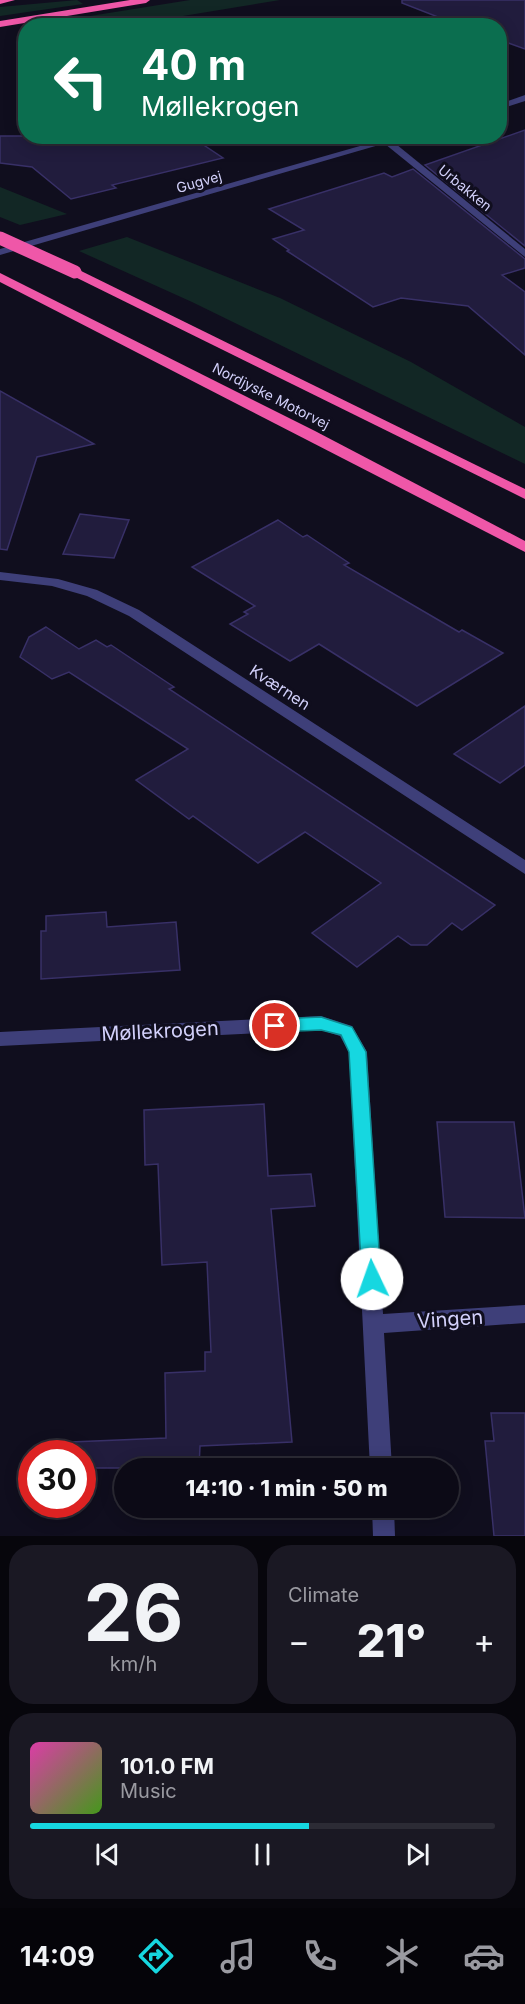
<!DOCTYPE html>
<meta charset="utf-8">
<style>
:root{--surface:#0c0a16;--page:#1a1823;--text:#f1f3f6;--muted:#9a9aa1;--line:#2c2b35;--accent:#16d7e0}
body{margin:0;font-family:Inter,sans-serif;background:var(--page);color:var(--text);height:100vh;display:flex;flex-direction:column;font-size:22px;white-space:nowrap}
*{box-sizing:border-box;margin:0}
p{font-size:20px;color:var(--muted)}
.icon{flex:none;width:33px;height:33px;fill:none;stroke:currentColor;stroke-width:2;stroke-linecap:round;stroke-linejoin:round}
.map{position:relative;height:1536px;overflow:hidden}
.sheet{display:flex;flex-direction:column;gap:9px;padding:9px;background:#07060c;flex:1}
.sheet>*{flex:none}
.hud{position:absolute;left:18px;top:18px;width:489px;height:126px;border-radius:24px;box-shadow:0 3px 15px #0003,0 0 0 2px var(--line);background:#0b6e4f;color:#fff;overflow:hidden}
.speed{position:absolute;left:18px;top:1440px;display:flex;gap:12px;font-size:30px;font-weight:700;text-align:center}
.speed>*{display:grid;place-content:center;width:78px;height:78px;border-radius:50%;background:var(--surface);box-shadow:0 3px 15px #0003,0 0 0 2px var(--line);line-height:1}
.speed .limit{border:9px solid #d22;background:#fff;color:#111}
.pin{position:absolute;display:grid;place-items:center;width:51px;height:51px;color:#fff;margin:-26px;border:3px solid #fff;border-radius:50%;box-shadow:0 2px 6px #0007}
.me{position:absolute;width:66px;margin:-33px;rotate:357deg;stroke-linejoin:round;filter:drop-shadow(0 0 4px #0008)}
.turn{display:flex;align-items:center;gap:21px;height:126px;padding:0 24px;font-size:27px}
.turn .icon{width:78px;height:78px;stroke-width:2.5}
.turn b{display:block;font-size:42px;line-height:51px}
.big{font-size:45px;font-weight:800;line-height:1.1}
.sheet .widget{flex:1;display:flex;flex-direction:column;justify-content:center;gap:9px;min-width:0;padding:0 21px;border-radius:24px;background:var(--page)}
.sheet .dial{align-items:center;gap:0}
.dial b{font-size:78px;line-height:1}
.song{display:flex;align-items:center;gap:18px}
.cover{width:72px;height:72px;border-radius:9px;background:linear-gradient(135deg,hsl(320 70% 55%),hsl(100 70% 35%))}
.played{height:6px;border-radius:3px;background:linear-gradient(90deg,var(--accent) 60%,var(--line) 60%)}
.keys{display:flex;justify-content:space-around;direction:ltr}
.heat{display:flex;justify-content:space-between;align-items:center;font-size:33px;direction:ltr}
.sheet .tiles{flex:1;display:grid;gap:9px;grid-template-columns:1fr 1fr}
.widget:last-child{grid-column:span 2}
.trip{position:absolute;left:114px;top:1458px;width:345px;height:60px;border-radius:30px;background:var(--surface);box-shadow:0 3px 15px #0003,0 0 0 2px var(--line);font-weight:800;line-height:60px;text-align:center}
.tab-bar{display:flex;height:96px;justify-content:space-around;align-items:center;background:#050409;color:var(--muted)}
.tab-bar .icon{width:42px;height:42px}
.tab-bar .current{color:var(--accent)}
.tab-bar b{font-size:27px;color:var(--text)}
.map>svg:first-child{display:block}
.green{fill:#122725}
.building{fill:#211c3d;stroke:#383067;stroke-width:1.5}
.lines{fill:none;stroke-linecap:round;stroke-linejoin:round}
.minor{fill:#3e3f79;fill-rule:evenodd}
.tertiary{fill:#3e3f79;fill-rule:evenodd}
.motorway{fill:#ef57a8;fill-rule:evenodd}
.motorway-bridge{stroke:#ef57a8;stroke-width:13}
.route{fill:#16d7e0;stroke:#0e8c92;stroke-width:1.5}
.labels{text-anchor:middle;stroke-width:6;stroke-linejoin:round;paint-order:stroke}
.far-street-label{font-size:14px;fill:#d2d0fa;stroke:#100e1e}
.street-label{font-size:16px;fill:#d2d0fa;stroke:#100e1e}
.near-street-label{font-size:20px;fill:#d2d0fa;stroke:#100e1e}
</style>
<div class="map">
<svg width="525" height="1536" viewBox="0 0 525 1536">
<rect width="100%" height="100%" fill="#100e1e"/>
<g class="green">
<path d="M 77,0 L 83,4 L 0,16 L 0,7 Z"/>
<path d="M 190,0 L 280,0 L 128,25 L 34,25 Z"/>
<path d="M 0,187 L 67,214 L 20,225 L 0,217 Z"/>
<path d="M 127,237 L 280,298 L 411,362 L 525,427 L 525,464 L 192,302 L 79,251 Z"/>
</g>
<g class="building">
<path d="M 402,0 L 525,0 L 525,49 L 500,40 L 500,26 L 461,26 L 402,3 Z"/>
<path d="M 525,130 L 525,246 L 425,165 Z"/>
<path d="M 0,136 L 190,136 L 223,158 L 112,185 L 116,188 L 71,199 L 32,167 L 0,163 Z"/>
<path d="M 413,169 L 525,259 L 525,268 L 502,275 L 525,292 L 525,355 L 468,306 L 401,298 L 373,307 L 287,251 L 289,250 L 273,239 L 304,230 L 269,209 L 384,173 L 392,177 Z"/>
<path d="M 0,391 L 94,444 L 37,457 L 7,550 L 0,549 Z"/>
<path d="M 80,514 L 129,520 L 114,558 L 63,554 Z"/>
<path d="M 278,520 L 303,537 L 307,535 L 349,563 L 344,565 L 459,632 L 462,630 L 503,653 L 417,706 L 319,644 L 290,661 L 230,624 L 248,614 L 244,612 L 255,606 L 192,567 Z"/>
<path d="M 46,627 L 79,649 L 96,640 L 107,647 L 111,645 L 174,687 L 169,689 L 495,905 L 462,930 L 452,923 L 427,945 L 411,945 L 398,936 L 357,967 L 312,933 L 381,883 L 305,832 L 258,863 L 193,816 L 189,819 L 136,780 L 188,749 L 69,672 L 52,679 L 20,657 L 29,637 Z"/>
<path d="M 525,706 L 525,765 L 500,783 L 454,754 Z"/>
<path d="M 106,912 L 107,927 L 176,922 L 180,970 L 41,979 L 41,931 L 46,931 L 46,916 Z"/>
<path d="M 264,1104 L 268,1176 L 311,1174 L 315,1206 L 271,1209 L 292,1442 L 200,1446 L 199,1468 L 82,1468 L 82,1454 L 71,1454 L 71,1442 L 166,1438 L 165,1373 L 205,1371 L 205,1352 L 211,1352 L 207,1262 L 162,1265 L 158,1164 L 145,1165 L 144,1110 Z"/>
<path d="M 437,1122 L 514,1122 L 525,1218 L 445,1217 Z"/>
<path d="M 491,1413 L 525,1413 L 525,1536 L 494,1536 L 485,1441 L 494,1441 Z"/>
</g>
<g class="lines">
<g class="minor">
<path d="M 385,140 L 391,140 L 525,249 L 525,257 L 385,144 Z"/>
<path d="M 0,572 L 58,579 L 97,590 L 139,610 L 525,860 L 525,874 L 129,616 L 87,596 L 52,586 L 0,580 Z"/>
<path d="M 321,1016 L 352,1026 L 367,1052 L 383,1314 L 525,1305 L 525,1323 L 384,1333 L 392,1468 L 370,1468 L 349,1052 L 340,1036 L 321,1030 L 0,1046 L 0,1032 Z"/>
<path d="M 372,1508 L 394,1508 L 395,1536 L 373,1536 Z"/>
</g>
<g class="tertiary">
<path d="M 525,95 L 525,101 L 500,109 L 500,104 Z"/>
<path d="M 395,136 L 410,136 L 0,255 L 0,249 Z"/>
</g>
<g class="motorway">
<path d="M 0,0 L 15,0 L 0,4 Z"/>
<path d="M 130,0 L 150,0 L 146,3 L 0,27 L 0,21 Z"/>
<path d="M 75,268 L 525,489 L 525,499 L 71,275 L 71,269 Z"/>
<path d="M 0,273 L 315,431 L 525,541 L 525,552 L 0,282 Z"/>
</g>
<path class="motorway-bridge" d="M 0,238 L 75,272"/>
</g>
<path class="route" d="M 321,1017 L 352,1027 L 366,1052 L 381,1279 L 378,1284 L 372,1287 L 365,1284 L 362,1279 L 349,1052 L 341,1035 L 321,1030 L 275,1032 L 270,1030 L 267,1026 L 270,1021 L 275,1019 Z"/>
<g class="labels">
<g class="far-street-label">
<text transform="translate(199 182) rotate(-16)" y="5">Gugvej</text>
<text transform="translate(465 188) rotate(39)" y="5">Urbakken</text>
<text transform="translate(271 396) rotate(27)" y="5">Nordjyske Motorvej</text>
</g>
<g class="street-label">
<text transform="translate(280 687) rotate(33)" y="6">Kværnen</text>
</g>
<g class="near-street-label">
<text transform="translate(160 1031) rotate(-3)" y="7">Møllekrogen</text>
<text transform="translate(450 1319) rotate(-4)" y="7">Vingen</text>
</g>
</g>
</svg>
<div class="speed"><div class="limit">30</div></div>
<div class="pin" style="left:275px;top:1026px;background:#d93025"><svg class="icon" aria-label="arrive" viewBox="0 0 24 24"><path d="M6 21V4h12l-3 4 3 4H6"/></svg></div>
<svg class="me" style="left:372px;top:1279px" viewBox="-20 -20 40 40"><circle r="19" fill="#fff"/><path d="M0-13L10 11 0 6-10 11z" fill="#16d7e0"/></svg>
<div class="trip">14:10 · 1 min · 50 m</div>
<div class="hud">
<div class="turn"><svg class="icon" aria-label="left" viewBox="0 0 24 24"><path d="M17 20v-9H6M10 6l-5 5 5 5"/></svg><div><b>40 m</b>Møllekrogen</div></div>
</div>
</div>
<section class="sheet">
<div class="tiles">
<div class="widget dial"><b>26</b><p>km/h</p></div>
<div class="widget"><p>Climate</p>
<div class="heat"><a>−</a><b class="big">21°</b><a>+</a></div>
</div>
<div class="widget">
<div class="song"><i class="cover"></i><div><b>101.0 FM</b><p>Music</p></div></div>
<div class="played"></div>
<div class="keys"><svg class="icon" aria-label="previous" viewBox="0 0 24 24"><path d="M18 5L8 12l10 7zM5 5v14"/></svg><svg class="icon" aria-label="pause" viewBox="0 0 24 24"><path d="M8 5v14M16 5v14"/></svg><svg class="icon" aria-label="next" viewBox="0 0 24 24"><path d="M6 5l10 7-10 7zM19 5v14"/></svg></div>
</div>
</div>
</section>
<nav class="tab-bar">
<b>14:09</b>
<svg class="icon current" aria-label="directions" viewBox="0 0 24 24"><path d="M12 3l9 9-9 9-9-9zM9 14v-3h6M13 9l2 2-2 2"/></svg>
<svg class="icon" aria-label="music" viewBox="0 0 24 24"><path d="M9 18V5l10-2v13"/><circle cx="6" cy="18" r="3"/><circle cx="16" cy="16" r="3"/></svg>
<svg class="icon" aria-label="phone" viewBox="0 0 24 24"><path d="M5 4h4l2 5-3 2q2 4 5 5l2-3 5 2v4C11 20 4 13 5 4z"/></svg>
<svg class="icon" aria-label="climate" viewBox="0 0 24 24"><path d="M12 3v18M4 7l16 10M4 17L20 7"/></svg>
<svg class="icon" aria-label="car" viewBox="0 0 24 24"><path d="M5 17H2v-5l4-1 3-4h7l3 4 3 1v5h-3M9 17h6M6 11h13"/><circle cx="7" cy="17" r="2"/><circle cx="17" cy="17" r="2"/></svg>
</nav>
